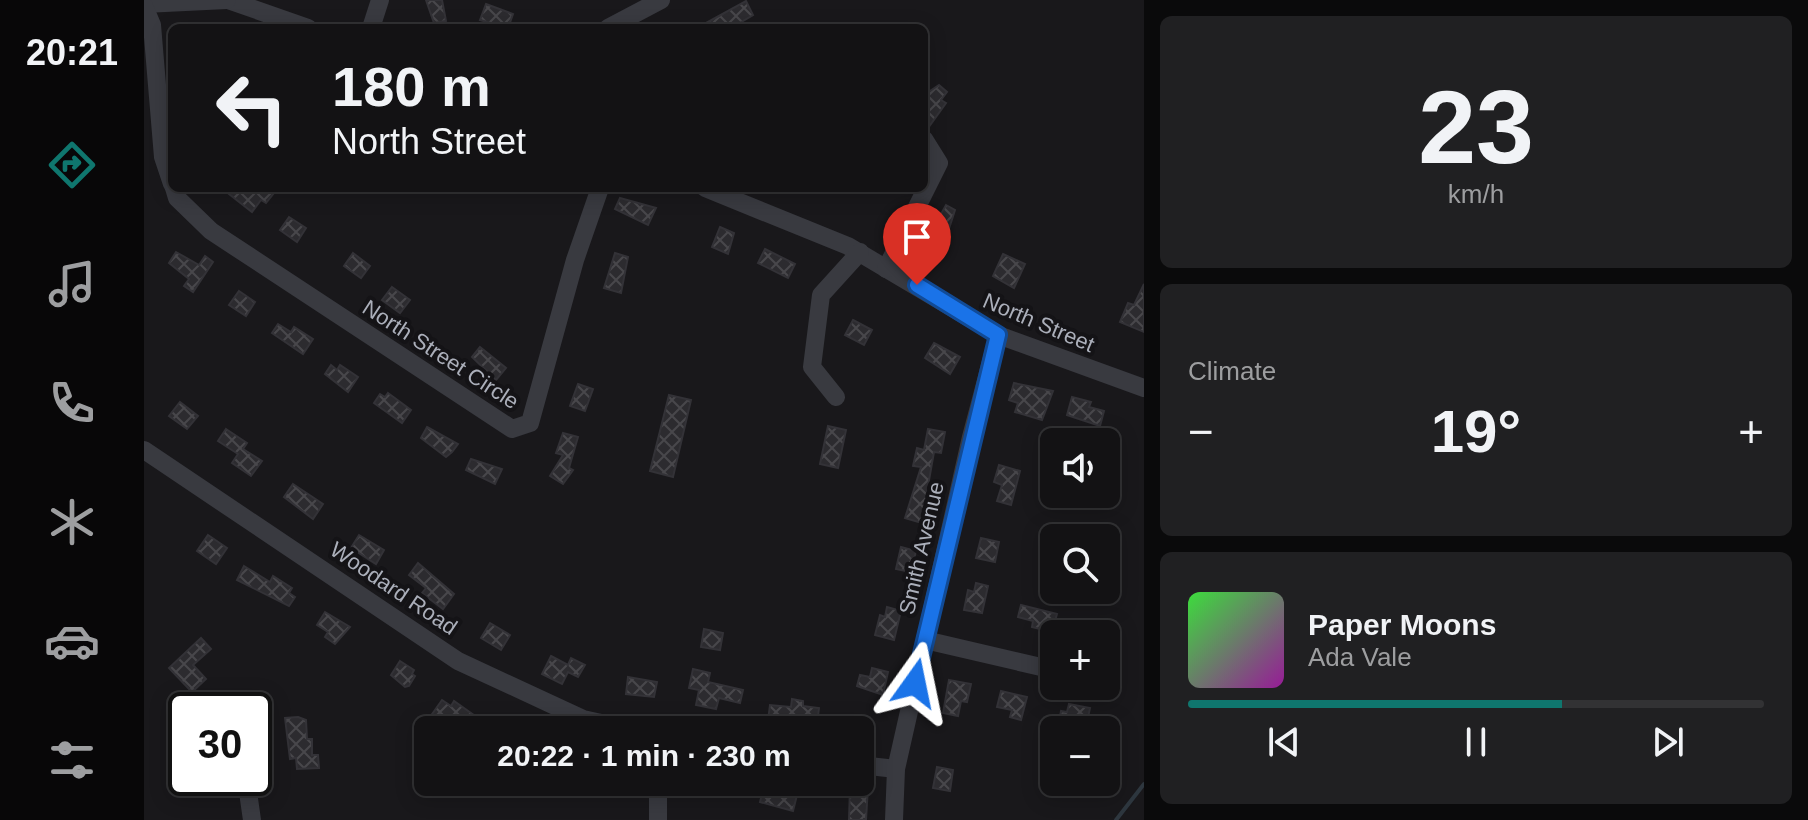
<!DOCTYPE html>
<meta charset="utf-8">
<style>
:root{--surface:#131214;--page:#202022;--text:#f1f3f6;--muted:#9d9ea0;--line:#323234;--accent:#0f766e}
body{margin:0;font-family:Arial,sans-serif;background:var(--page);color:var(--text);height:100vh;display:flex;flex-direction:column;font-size:30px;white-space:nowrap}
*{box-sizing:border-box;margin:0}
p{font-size:26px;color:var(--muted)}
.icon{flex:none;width:44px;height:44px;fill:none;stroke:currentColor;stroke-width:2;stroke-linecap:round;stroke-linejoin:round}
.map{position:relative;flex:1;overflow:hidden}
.panel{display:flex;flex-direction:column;gap:16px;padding:16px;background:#0a0a0b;width:664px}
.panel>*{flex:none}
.banner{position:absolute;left:24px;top:24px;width:760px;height:168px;border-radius:12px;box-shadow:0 4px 20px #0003,0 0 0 2px var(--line);background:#131214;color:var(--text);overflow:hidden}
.buttons{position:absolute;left:896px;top:428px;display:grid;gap:16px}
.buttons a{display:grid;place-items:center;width:80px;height:80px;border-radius:12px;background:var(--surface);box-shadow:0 4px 20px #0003,0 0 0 2px var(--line);font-size:40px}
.speed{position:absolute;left:24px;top:692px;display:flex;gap:16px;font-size:40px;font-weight:700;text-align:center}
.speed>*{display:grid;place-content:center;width:104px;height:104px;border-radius:50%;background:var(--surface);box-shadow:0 4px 20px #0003,0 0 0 2px var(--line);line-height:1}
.speed .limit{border:4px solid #111;border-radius:12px;background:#fff;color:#111}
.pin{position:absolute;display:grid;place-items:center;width:68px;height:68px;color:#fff;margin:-82px -34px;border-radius:50% 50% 50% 0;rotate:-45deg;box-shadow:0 0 8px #0007}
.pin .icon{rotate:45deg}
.me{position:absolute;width:88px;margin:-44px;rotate:12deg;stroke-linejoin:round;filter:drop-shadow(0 0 6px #0008)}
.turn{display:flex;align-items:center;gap:28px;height:168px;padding:0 32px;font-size:36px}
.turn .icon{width:104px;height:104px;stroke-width:2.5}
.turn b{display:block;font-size:56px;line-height:68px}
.big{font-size:60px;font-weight:800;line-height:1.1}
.panel .widget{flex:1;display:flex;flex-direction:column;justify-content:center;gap:12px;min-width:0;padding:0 28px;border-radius:12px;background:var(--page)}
.panel .dial{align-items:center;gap:0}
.dial b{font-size:104px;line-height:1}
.song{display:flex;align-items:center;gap:24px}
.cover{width:96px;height:96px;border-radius:12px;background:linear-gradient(135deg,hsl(120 70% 55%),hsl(300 70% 35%))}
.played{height:8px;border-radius:4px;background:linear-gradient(90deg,var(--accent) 65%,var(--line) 65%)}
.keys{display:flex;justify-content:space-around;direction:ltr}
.heat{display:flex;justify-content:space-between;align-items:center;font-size:44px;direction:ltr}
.trip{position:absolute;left:270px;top:716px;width:460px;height:80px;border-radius:12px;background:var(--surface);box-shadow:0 4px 20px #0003,0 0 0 2px var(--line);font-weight:800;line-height:80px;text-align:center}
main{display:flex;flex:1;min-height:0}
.tabs{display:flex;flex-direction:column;width:144px;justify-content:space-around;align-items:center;background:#080708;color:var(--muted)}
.tabs .icon{width:56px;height:56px}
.tabs .current{color:var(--accent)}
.tabs b{font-size:36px;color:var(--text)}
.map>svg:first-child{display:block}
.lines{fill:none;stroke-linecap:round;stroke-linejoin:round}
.stream{stroke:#2e373f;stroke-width:4}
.building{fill:url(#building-cross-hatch);stroke:#333237;stroke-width:2}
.minor{stroke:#393a40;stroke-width:18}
.route-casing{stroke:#114b97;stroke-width:20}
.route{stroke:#1a73e8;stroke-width:14}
.labels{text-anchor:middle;stroke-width:8;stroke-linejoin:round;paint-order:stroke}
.street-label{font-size:22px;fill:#abafba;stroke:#141316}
</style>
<main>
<nav class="tabs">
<b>20:21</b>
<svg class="icon current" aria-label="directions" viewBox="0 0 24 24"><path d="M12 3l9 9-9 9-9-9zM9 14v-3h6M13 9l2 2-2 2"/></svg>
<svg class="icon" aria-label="music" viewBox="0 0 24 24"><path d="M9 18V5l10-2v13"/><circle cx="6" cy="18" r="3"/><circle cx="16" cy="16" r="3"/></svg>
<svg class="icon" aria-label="phone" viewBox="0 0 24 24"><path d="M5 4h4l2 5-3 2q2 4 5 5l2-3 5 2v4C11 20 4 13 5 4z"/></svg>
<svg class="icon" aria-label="climate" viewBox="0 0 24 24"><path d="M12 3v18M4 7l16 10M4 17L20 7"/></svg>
<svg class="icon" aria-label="car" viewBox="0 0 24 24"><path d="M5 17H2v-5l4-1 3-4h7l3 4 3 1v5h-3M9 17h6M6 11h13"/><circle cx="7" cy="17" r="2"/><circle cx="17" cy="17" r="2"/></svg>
<svg class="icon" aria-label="filters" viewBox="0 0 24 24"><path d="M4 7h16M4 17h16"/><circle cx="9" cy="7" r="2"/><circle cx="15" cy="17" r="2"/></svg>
</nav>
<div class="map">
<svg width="1000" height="820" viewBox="0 0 1000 820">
<defs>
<pattern id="building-cross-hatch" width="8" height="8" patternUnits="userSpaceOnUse" patternTransform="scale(2)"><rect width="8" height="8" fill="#2c2b2f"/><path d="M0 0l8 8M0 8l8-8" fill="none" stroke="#48474b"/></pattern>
</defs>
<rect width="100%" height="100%" fill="#19181b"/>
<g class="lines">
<path class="stream" d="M 972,820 L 1000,784"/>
</g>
<g class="building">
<path d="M 282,0 L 298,0 L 302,21 L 290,23 Z"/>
<path d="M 602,1 L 609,15 L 587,28 L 553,28 Z"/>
<path d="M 342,4 L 369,14 L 364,28 L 336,20 Z"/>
<path d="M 795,85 L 803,92 L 797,100 L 802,103 L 784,128 L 780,127 L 780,95 Z"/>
<path d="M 89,188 L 126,188 L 130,193 L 122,203 L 117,200 L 108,212 L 85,194 Z"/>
<path d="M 476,198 L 512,208 L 504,225 L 471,209 Z"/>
<path d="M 802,205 L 811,210 L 803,235 L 781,222 L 788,209 L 797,214 Z"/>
<path d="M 145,217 L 162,228 L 153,242 L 136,230 Z"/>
<path d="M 576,227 L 590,233 L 584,254 L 568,247 Z"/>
<path d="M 621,249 L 651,264 L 644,278 L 614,263 Z"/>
<path d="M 32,252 L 55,265 L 61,256 L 69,262 L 49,292 L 40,286 L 45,279 L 25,263 Z"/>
<path d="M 209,253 L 226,266 L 217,278 L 200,266 Z"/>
<path d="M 471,253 L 484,257 L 477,293 L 460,288 Z"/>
<path d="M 859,254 L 881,264 L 870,288 L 849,276 Z"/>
<path d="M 1000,284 L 1000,332 L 976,322 L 984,303 L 990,305 Z"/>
<path d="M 248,287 L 266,300 L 256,313 L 238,300 Z"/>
<path d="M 95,291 L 111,302 L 102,316 L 85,305 Z"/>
<path d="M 709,320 L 728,330 L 720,345 L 701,335 Z"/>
<path d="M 134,324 L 147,332 L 150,327 L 169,339 L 159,354 L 128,333 Z"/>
<path d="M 790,343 L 816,357 L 806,374 L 781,358 Z"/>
<path d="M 336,347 L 362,368 L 352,380 L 328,357 Z"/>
<path d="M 187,365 L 193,370 L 196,365 L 214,377 L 204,392 L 181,374 Z"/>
<path d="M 870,383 L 909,391 L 898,420 L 871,412 L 874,403 L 865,400 Z"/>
<path d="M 434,384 L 449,389 L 441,411 L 426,406 Z"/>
<path d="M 244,393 L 267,410 L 258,423 L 230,403 L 236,394 L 241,397 Z"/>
<path d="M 525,395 L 547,400 L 529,477 L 506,471 Z"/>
<path d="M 928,397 L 947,402 L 945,407 L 960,411 L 956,426 L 923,415 Z"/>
<path d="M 36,402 L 54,416 L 43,429 L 25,416 Z"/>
<path d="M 684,426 L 702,430 L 694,468 L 676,464 Z"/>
<path d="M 283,427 L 314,444 L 308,452 L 302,457 L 277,438 Z"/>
<path d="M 82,429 L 103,443 L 99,449 L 118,461 L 107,476 L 88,463 L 94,454 L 74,441 Z"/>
<path d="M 784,429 L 801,432 L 797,453 L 790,452 L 784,486 L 788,487 L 778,523 L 761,518 L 777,467 L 769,466 L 773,448 L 780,450 Z"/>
<path d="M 419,433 L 434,437 L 425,468 L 429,470 L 419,484 L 406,476 L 419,455 L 412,453 Z"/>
<path d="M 327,459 L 358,469 L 351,484 L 322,470 Z"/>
<path d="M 855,465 L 876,471 L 867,505 L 853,501 L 858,485 L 850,482 Z"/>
<path d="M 149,484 L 179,504 L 169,519 L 140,497 Z"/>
<path d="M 64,535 L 83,548 L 72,564 L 53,551 Z"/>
<path d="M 215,535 L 240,550 L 232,564 L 207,548 Z"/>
<path d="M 837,538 L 855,542 L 851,562 L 832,558 Z"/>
<path d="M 757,547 L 772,551 L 767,572 L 752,569 Z"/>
<path d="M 274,563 L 310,594 L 299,609 L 278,593 L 282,588 L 265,575 Z"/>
<path d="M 100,566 L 126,582 L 129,576 L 148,588 L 145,593 L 151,597 L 145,606 L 93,580 Z"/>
<path d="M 832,583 L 844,586 L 838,613 L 820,610 L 824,590 L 830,592 Z"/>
<path d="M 877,605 L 913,614 L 908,632 L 888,627 L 889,621 L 874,617 Z"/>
<path d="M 743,607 L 757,611 L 750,640 L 731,635 L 736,615 L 741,617 Z"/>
<path d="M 181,612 L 206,627 L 191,644 L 181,637 L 184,632 L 173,625 Z"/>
<path d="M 346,623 L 366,635 L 357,650 L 337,638 Z"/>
<path d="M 560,629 L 579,633 L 576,650 L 557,647 Z"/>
<path d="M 57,638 L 67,649 L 49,665 L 62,679 L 48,692 L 25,668 Z"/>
<path d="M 407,656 L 424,665 L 427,658 L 441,665 L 434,677 L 424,672 L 418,684 L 398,674 Z"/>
<path d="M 256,661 L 270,670 L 268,674 L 271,676 L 265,686 L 261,687 L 247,675 Z"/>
<path d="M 728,668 L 744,672 L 739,695 L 713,686 L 716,675 L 726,677 Z"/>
<path d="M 549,669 L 566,673 L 564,682 L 599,690 L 596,703 L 575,698 L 572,709 L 552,705 L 555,690 L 545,688 Z"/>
<path d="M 484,677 L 513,682 L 510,697 L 482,694 Z"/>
<path d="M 805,680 L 827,684 L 823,702 L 817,701 L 814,716 L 799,713 Z"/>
<path d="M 857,691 L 883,697 L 877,720 L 866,717 L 868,710 L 853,707 Z"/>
<path d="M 648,699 L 659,701 L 659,706 L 675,708 L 673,724 L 624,720 L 626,705 L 647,707 Z"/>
<path d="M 298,700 L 307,706 L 310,701 L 334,718 L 326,730 L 309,721 L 303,729 L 286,717 Z"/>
<path d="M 925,704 L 946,708 L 942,727 L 915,721 L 917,711 L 923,712 Z"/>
<path d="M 154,717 L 162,720 L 163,739 L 168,739 L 168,755 L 174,755 L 175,768 L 153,769 L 152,758 L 146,759 L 141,718 Z"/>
<path d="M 42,719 L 42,757 L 30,758 L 27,720 Z"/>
<path d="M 793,767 L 809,770 L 806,791 L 789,788 Z"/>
<path d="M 621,782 L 653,795 L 649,811 L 616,802 Z"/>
<path d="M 706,786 L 724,787 L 722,820 L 705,820 Z"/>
</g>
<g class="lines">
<g class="minor">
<path d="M 84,0 L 164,28"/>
<path d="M 0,4 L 83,0"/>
<path d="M 0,6 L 8,25 L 19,157 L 28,184"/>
<path d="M 227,28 L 236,0"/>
<path d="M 464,28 L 517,0"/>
<path d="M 30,188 L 33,198 L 67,231 L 368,429 L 386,423 L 431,260 L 456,188"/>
<path d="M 561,188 L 704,246 L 854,335 L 1000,388"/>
<path d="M 742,269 L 795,163 L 780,139"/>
<path d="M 692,397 L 668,367 L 677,295 L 716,252"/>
<path d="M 0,450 L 314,661 L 439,719 L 489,730"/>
<path d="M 781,640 L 910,670"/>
<path d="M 716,765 L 752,769"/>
<path d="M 102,778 L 108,820"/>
<path d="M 514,820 L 514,782"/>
<path d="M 750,820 L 752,769 L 827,437 L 854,335"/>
</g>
</g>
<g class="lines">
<defs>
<path id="route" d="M 771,683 L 854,335 L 773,285"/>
</defs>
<use href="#route" class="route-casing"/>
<use href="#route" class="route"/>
</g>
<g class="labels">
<g class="street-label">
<text transform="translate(895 322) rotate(23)" y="8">North Street</text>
<text transform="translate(297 354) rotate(33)" y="8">North Street Circle</text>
<text transform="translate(777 548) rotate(-77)" y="8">Smith Avenue</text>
<text transform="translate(250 588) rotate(34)" y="8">Woodard Road</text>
</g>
</g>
</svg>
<div class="buttons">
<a><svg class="icon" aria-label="sound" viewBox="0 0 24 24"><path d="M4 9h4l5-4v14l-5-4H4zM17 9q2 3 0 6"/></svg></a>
<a><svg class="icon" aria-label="search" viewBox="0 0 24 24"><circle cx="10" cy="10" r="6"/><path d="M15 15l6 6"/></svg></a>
<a>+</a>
<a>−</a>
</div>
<div class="speed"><div class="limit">30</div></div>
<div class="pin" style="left:773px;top:285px;background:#d93025"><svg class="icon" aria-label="arrive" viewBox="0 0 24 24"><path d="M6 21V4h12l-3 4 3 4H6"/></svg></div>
<svg class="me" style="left:771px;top:683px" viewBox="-20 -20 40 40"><path d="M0-17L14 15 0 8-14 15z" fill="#1a73e8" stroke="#fff" stroke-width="4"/></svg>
<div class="trip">20:22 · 1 min · 230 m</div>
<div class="banner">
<div class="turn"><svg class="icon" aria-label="left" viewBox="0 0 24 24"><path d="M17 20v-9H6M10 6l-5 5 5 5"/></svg><div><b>180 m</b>North Street</div></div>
</div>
</div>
<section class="panel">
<div class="widget dial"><b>23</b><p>km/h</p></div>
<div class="widget"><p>Climate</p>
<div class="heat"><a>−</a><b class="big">19°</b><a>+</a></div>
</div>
<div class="widget">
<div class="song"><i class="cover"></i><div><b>Paper Moons</b><p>Ada Vale</p></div></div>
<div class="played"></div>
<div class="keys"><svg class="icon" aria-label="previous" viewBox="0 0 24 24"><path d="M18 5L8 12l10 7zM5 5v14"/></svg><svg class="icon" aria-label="pause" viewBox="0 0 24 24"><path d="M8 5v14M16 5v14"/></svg><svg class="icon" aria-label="next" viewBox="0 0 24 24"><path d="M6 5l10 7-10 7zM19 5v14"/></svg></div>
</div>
</section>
</main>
